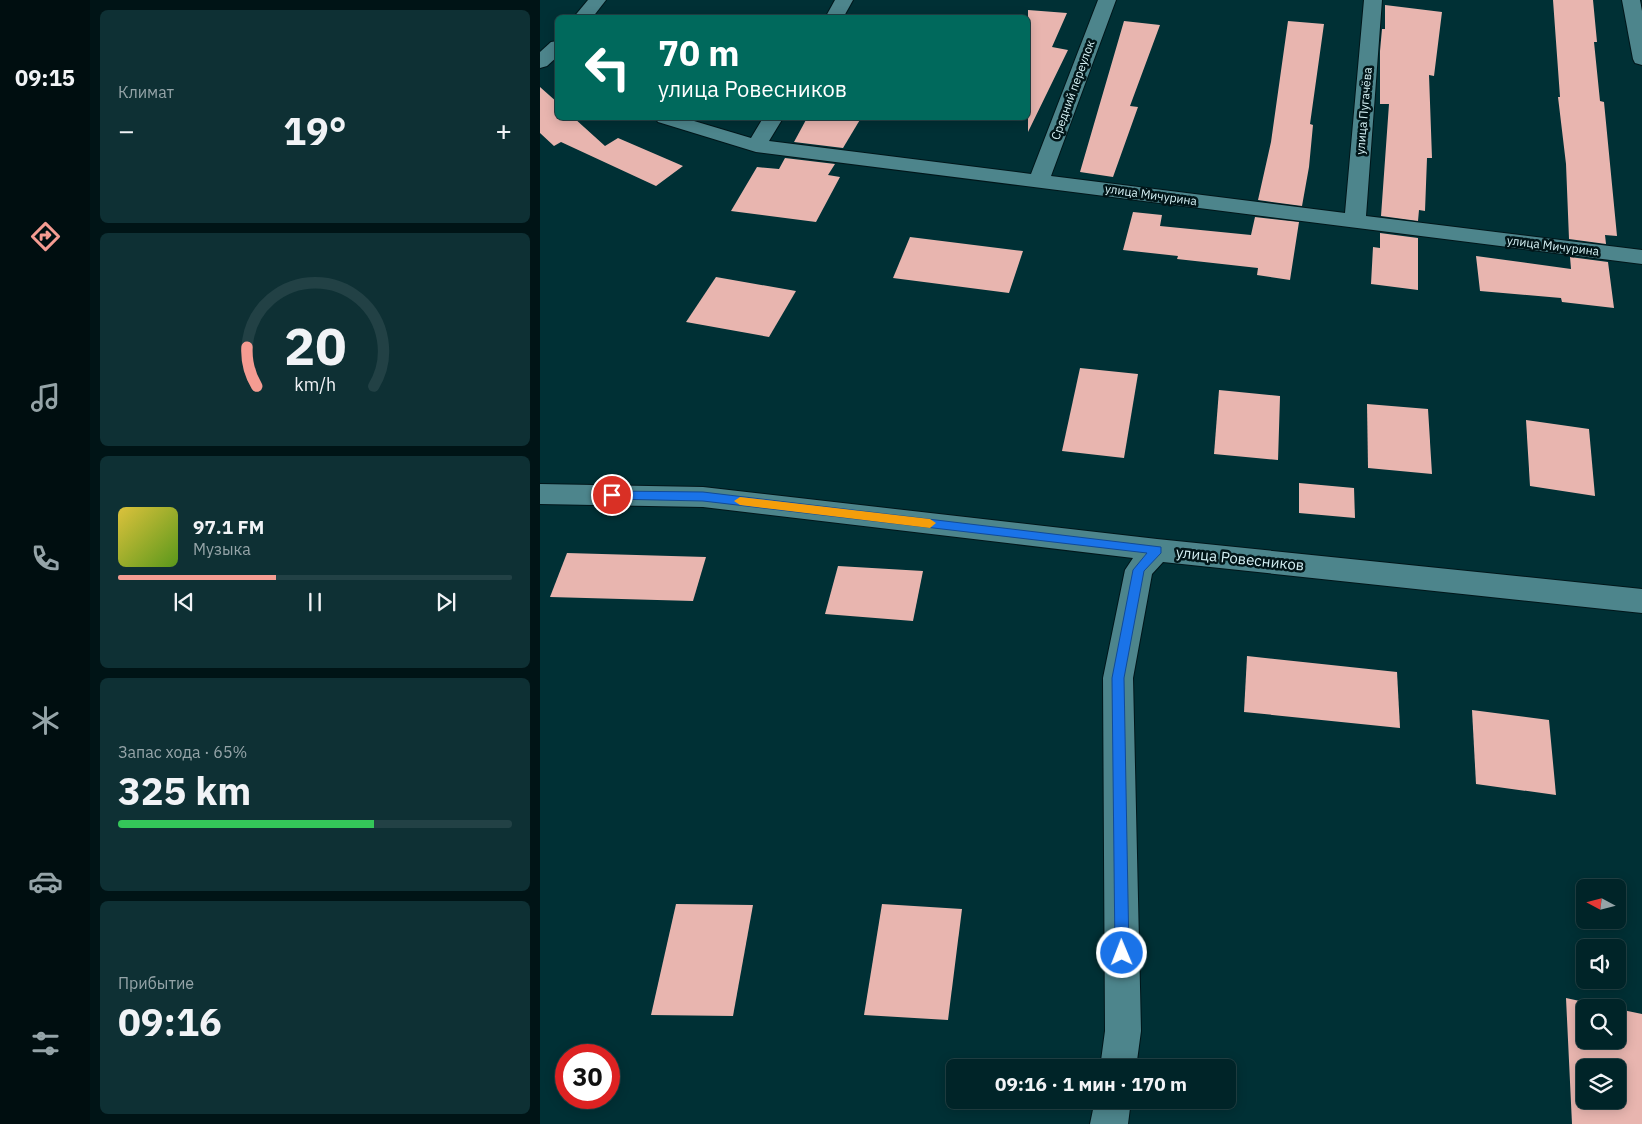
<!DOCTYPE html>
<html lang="ru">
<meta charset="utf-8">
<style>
:root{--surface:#002428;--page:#0e3034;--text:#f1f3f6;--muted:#95a4a8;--line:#224145;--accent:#f59c92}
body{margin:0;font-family:"IBM Plex Sans",sans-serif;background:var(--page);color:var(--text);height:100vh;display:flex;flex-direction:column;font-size:19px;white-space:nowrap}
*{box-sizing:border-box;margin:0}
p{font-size:16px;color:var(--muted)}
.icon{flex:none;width:28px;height:28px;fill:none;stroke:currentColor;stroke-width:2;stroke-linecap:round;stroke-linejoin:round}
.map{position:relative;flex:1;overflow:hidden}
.details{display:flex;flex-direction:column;gap:10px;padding:10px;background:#001416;width:450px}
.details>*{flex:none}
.hud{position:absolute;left:15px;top:15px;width:475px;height:105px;border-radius:8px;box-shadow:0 2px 12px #0003,0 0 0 1px var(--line);background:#00695c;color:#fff;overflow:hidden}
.needle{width:32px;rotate:277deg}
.fabs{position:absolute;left:1036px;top:879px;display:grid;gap:10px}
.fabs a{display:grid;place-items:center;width:50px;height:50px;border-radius:8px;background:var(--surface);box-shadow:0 2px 12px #0003,0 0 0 1px var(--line);font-size:25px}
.speed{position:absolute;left:15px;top:1044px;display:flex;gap:10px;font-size:25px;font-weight:700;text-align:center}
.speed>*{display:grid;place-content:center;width:65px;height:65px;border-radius:50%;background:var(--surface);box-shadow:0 2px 12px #0003,0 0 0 1px var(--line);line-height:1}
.speed .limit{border:8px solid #d22;background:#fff;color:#111}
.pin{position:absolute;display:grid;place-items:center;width:42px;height:42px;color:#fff;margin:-21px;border:2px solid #fff;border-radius:50%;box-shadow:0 1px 5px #0007}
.me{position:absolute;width:55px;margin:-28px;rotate:359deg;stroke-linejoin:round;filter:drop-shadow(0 0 4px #0008)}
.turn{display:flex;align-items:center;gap:18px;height:105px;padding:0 20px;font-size:22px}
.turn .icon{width:65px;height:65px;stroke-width:2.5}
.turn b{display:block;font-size:35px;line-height:42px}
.big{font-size:38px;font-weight:700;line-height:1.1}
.details .card{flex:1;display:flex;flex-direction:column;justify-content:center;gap:8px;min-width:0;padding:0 18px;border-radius:8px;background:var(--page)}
.details .dial{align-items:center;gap:0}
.dial svg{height:130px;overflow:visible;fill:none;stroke:var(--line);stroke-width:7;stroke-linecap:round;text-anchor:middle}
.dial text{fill:var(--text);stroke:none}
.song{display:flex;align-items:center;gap:15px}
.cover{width:60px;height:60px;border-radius:8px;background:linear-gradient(135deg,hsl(50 70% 55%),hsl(90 70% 35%))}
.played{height:5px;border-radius:2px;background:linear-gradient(90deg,var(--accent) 40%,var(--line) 40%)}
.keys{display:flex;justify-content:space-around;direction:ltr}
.heat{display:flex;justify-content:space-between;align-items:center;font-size:28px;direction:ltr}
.charge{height:8px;border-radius:4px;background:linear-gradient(90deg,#34c759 65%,var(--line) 0)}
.trip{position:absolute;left:406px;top:1059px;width:290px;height:50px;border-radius:8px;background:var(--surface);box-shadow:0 2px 12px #0003,0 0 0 1px var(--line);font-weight:700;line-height:50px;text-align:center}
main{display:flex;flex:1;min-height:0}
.tab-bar{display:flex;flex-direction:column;width:90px;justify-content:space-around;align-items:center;background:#000e10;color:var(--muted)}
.tab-bar .icon{width:35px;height:35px}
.tab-bar .current{color:var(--accent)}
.tab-bar b{font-size:22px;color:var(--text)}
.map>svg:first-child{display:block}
.building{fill:#e8b5af;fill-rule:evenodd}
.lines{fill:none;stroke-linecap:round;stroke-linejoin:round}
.minor-casing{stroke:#00161a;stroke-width:2}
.minor{fill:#4d858c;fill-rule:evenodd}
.route{fill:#1a73e8;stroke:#114b97}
.slow{fill:#f59e0b}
.labels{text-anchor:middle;stroke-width:5;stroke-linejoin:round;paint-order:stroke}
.far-street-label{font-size:12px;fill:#d4f0f4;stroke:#011518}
.street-label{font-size:15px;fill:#d4f0f4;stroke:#011518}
</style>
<main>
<nav class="tab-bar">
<b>09:15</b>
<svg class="icon current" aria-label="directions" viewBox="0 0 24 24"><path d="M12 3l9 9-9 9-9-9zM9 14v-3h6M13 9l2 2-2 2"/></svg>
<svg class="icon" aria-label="music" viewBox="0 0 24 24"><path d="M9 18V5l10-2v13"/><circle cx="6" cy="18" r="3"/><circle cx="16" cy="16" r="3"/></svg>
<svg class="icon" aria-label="phone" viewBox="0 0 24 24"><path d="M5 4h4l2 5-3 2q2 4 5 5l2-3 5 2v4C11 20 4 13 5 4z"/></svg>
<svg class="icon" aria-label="climate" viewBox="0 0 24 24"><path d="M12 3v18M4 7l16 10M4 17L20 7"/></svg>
<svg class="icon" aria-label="car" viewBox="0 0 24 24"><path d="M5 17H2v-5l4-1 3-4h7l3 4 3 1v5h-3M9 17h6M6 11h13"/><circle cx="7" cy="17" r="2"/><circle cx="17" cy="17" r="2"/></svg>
<svg class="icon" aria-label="filters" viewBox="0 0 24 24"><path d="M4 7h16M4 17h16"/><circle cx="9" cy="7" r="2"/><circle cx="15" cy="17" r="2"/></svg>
</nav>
<section class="details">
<div class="card"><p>Климат</p>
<div class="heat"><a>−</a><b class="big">19°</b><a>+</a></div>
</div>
<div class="card dial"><svg viewBox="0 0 100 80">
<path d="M14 69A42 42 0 1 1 86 69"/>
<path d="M14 69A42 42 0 0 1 8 45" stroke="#f59c92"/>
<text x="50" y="56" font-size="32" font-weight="700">20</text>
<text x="50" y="72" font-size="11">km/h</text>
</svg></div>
<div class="card">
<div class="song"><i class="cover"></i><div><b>97.1 FM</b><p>Музыка</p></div></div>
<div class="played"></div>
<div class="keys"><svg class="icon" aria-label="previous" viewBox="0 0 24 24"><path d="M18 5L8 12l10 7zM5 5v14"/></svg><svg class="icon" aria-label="pause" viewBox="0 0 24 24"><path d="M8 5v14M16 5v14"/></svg><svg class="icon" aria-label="next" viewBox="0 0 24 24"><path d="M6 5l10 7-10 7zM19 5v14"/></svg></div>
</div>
<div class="card"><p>Запас хода · 65%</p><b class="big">325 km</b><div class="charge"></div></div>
<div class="card"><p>Прибытие</p><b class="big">09:16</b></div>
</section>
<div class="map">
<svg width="1102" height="1124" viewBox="0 0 1102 1124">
<rect width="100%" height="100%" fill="#003035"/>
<g class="building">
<path d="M 1013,0 L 1053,0 L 1057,42 L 1054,42 L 1060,101 L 1064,102 L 1077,236 L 1065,235 L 1066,244 L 1029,239 L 1026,164 L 1018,97 L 1020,97 Z"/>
<path d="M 845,5 L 902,12 L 894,76 L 889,75 L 892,158 L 887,158 L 885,211 L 879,210 L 878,221 L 841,216 L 849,104 L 840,104 L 840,51 L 842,29 L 845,29 Z"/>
<path d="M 488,10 L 527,13 L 512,47 L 528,50 L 488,132 Z"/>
<path d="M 584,21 L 620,25 L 590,106 L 598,107 L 573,177 L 540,172 Z"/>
<path d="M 748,21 L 784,24 L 770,124 L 773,125 L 769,167 L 762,206 L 718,200 L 731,142 Z"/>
<path d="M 0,87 L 18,103 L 18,118 L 34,118 L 65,146 L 78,138 L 143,166 L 116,186 L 21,142 L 14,146 L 0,133 Z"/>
<path d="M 267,118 L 321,118 L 303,148 L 254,142 Z"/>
<path d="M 245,158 L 295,164 L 288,175 L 300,177 L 276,222 L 191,211 L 217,167 L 239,169 Z"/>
<path d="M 593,212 L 622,215 L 620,226 L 711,235 L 715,217 L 759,222 L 750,280 L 717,275 L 718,268 L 637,259 L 638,256 L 583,250 Z"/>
<path d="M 840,233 L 878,238 L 878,290 L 831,284 L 833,247 L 840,248 Z"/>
<path d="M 370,237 L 483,251 L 469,293 L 353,278 Z"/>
<path d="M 936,256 L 1031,269 L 1030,257 L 1068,262 L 1074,308 L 1022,302 L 1021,298 L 940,291 Z"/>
<path d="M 176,277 L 256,291 L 229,337 L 146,322 Z"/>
<path d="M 540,368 L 598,374 L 584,458 L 522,451 Z"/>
<path d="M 679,390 L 740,396 L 738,460 L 674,454 Z"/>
<path d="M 827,404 L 888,409 L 892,474 L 828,468 Z"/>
<path d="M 986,420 L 1049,429 L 1055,496 L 990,486 Z"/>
<path d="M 759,483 L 814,488 L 815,518 L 759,513 Z"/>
<path d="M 27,553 L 166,557 L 153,601 L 10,597 Z"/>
<path d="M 298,566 L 383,571 L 373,621 L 285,614 Z"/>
<path d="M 707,656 L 857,672 L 860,728 L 704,712 Z"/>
<path d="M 932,710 L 1009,720 L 1016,795 L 936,784 Z"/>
<path d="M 136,904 L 213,905 L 193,1016 L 111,1015 Z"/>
<path d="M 342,904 L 422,909 L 408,1020 L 324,1015 Z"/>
<path d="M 1026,998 L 1072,1008 L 1045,1008 L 1045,1040 L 1078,1040 L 1078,1009 L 1102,1014 L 1102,1124 L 1032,1124 ZM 1045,1068 L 1078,1068 L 1078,1100 L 1045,1100 Z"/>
</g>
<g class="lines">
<defs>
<g id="minor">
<path d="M 48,0 L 66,0 L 52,18 L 33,18 Z"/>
<path d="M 295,0 L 313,0 L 303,18 L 285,18 Z"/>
<path d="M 558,0 L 576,0 L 511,176 L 805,213 L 824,0 L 842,0 L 826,216 L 1102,250 L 1102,264 L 216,152 L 118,122 L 115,118 L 144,118 L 211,138 L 223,118 L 243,118 L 229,141 L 491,174 Z"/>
<path d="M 1082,0 L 1100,0 L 1102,11 L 1102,65 L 1095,63 L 1093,59 Z"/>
<path d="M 18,41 L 18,56 L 7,66 L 0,68 L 0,52 L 11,42 Z"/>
<path d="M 0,484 L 163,487 L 617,539 L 1102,589 L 1102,613 L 623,562 L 612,574 L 593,678 L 601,1031 L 596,1068 L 560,1068 L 565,1031 L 563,678 L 585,570 L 593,558 L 163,507 L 0,504 Z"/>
<path d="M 555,1100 L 591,1100 L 588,1124 L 550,1124 Z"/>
</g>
</defs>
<use href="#minor" class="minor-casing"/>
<use href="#minor" class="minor"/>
</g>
<path class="route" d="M 72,491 L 163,492 L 621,547 L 621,553 L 604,571 L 584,678 L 589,953 L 587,958 L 582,960 L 577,958 L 575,953 L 572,678 L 593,570 L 607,553 L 163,501 L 72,499 L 67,495 Z"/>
<path class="slow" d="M 200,497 L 390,519 L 396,523 L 390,528 L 200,505 L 194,501 Z"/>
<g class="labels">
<g class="far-street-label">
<text transform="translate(533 90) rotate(-70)" y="4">Средний переулок</text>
<text transform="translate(824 111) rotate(-85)" y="4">улица Пугачёва</text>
<text transform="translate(611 195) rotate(8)" y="4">улица Мичурина</text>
<text transform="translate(1013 246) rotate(7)" y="4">улица Мичурина</text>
</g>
<g class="street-label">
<text transform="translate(700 559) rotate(6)" y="5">улица Ровесников</text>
</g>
</g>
</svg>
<div class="fabs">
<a><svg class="needle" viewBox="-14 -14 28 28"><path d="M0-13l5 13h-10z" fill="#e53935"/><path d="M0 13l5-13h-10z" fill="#95a4a8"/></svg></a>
<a><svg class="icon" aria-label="sound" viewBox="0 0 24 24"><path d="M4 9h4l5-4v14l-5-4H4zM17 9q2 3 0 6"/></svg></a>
<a><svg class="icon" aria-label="search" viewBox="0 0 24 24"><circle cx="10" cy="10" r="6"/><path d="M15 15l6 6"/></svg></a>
<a><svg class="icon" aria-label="layers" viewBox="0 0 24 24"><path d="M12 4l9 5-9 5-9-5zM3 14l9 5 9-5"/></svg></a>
</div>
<div class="speed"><div class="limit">30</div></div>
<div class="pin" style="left:72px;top:495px;background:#d93025"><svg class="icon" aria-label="arrive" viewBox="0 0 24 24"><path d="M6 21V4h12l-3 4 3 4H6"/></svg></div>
<svg class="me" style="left:582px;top:953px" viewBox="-20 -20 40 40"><circle r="17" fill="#1a73e8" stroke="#fff" stroke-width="3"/><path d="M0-11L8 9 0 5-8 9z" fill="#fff"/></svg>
<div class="trip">09:16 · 1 мин · 170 m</div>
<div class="hud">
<div class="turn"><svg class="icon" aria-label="left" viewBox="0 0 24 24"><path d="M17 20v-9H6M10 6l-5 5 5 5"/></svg><div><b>70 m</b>улица Ровесников</div></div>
</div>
</div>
</main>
